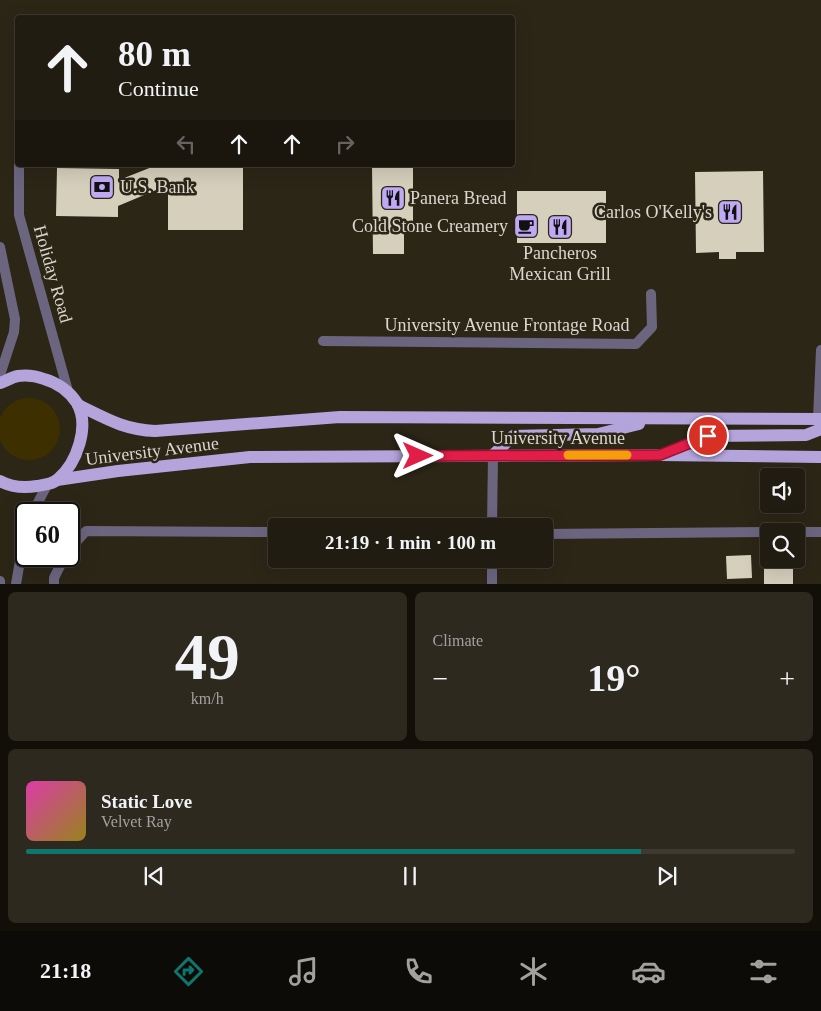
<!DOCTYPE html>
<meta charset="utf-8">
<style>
:root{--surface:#211c11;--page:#2d291f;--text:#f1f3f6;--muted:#a2a19f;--line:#3e3a31;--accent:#0f766e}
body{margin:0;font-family:"Times New Roman",serif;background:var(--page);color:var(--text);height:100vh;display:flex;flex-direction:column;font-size:19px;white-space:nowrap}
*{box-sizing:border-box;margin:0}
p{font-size:16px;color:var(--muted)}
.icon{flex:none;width:28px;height:28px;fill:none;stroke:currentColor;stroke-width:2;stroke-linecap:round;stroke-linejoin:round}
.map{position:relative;height:584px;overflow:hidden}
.details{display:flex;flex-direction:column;gap:8px;padding:8px;background:#120f09;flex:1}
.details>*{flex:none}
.hud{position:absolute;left:15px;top:15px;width:500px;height:152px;border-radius:5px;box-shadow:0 5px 20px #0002,0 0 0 1px var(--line);background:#211c11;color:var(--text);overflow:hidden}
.fabs{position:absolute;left:760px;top:468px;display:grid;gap:10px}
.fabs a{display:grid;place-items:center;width:45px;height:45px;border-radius:5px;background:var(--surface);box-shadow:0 5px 20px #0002,0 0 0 1px var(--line);font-size:25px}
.speed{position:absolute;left:15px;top:502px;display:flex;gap:10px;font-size:25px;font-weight:700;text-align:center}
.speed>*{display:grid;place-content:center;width:65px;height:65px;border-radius:50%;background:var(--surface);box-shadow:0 5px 20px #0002,0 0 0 1px var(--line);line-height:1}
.speed .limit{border:2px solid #111;border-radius:8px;background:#fff;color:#111}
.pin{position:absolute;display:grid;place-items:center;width:42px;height:42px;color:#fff;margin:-21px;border:2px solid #fff;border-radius:50%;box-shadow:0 1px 5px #0007}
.me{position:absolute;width:55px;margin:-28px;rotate:90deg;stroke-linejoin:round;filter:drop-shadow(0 0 4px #0008)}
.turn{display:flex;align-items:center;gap:18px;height:105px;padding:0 20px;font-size:22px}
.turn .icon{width:65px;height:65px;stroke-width:2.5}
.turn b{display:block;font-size:35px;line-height:42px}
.lanes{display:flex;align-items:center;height:48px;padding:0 20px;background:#0003;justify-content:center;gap:25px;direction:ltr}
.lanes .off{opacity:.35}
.big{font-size:38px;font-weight:700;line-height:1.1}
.details .tile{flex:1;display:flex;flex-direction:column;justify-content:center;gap:8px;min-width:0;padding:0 18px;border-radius:8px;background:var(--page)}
.details .dial{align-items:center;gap:0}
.dial b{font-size:65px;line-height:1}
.song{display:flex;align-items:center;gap:15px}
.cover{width:60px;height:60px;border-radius:8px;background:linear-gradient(135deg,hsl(320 70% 55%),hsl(50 70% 35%))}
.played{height:5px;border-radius:2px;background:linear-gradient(90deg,var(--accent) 80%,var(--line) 80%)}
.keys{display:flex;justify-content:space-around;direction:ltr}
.heat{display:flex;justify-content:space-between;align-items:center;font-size:28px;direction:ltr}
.details .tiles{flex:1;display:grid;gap:8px;grid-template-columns:1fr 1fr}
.tile:last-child{grid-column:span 2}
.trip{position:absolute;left:268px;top:518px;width:285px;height:50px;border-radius:5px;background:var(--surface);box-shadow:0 5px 20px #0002,0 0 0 1px var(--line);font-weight:700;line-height:50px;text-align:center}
.dock{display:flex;height:80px;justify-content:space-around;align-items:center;background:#0d0b07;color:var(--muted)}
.dock .icon{width:35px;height:35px}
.dock .selected{color:var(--accent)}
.dock b{font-size:22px;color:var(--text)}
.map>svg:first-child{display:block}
.green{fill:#3e2f00}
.building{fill:#d6cfbc}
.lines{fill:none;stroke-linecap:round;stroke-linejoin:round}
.minor{stroke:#6c6580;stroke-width:10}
.primary{stroke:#b3a4dc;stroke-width:12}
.route-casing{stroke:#92132f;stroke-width:12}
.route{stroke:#e11d48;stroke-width:9}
.slow{stroke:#f59e0b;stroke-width:9}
.labels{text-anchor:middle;stroke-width:5;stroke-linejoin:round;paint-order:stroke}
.poi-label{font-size:18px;fill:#dbd7ce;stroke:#2c2617;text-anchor:start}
.street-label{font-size:18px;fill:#dbd7ce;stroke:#2c2617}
</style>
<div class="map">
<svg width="821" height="584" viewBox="0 0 821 584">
<rect width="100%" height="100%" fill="#2c2617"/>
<circle class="green" cx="29" cy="429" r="31"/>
<g class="building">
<path d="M 157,165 L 243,165 L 243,230 L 168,230 L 168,185 L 118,206 L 118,217 L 56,216 L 57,168 L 119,169 L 119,180 Z"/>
<path d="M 372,165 L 413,165 L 413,231 L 404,231 L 404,254 L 373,254 Z"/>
<path d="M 763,171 L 764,252 L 736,252 L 736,259 L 719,259 L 719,252 L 696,253 L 695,172 Z"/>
<rect x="517" y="191" width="89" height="52"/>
<path d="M 751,555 L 752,578 L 727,579 L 726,556 Z"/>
<rect x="764" y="567" width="29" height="17"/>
</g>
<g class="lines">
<g class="minor">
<path d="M 19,165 L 19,215 L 68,391"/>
<path d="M 323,341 L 636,344 L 652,327 L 651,294"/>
<path d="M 0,375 L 14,332 L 15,319 L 0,247"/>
<path d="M 818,419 L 821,350"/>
<path d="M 32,514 L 47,485"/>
<path d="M 492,526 L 493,455"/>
<path d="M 796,532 L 821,532"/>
<path d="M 544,534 L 769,532"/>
<path d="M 69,550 L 86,531 L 276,532"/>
<path d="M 0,581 L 0,584"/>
<path d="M 16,584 L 26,526"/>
<path d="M 54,584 L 54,578 L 65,556"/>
<path d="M 492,584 L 492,559"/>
</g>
<g class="primary">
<path d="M 0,383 C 6,381 12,377 18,376 C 26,375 36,376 44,379 C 58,383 69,391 77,403 C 90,426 77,463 58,479 C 53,484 44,485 37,486 C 25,488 11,487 0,481"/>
<path d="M 78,405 C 105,418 124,430 155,431 L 340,417 L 821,419"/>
<path d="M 667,453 L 708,436 L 806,435 L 821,429"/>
<path d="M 493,455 L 513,436 L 598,434 L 639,424"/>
<path d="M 57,480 L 118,471 L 250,457 L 660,455 L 821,457"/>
</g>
</g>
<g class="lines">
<defs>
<path id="route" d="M 418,456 L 660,455 L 708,436"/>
</defs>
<use href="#route" class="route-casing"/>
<use href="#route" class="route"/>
<path class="slow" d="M 568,455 L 627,455"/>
</g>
<defs>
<symbol id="bank-square" viewBox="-11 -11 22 22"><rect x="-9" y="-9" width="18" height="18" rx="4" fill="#bfa9f4" stroke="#2c2617"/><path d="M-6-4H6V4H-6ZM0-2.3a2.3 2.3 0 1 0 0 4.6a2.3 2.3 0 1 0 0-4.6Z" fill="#111"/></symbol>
<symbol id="restaurant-square" viewBox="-11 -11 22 22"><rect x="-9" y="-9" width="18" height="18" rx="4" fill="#bfa9f4" stroke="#2c2617"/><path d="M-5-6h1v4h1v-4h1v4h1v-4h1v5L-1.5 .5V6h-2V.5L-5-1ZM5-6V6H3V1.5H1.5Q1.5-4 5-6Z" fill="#111"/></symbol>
<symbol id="cafe-square" viewBox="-11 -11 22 22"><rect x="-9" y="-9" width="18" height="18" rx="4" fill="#bfa9f4" stroke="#2c2617"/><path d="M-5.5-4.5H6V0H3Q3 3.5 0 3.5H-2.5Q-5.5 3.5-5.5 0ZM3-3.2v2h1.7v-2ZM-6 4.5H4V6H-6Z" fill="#111"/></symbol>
</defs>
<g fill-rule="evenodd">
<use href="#bank-square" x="88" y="173" width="28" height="28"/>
<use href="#restaurant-square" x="379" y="184" width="28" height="28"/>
<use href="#restaurant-square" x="716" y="198" width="28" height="28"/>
<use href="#cafe-square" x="512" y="212" width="28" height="28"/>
<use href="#restaurant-square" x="546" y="213" width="28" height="28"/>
</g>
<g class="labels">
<g class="poi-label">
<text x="120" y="193">U.S. Bank</text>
<text x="410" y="204">Panera Bread</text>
<text x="712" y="218" text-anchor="end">Carlos O'Kelly's</text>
<text x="508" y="232" text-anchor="end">Cold Stone Creamery</text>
<text x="560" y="259" text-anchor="middle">Pancheros<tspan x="560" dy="21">Mexican Grill</tspan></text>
</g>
<g class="street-label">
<text transform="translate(53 274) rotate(74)" y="6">Holiday Road</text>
<text x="507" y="331">University Avenue Frontage Road</text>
<text x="558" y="444">University Avenue</text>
<text transform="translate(152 451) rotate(-7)" y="6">University Avenue</text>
</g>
</g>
</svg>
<div class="fabs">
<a><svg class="icon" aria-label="sound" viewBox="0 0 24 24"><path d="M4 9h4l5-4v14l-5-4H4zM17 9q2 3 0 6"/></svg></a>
<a><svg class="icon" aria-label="search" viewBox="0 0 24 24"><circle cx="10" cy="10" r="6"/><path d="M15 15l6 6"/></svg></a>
</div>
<div class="speed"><div class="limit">60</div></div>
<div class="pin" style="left:708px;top:436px;background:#d93025"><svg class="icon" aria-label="arrive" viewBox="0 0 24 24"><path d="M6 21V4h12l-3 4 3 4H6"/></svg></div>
<svg class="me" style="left:418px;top:456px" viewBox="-20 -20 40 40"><path d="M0-17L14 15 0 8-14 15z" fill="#e11d48" stroke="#fff" stroke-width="4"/></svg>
<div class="trip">21:19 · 1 min · 100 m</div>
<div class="hud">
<div class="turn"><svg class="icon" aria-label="ahead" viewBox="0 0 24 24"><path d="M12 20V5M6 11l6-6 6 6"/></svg><div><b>80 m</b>Continue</div></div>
<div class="lanes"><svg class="icon off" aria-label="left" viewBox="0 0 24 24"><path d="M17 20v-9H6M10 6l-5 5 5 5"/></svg><svg class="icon" aria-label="ahead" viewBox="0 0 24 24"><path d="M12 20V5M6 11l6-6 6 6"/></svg><svg class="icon" aria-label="ahead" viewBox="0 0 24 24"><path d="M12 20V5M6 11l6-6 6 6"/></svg><svg class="icon off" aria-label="right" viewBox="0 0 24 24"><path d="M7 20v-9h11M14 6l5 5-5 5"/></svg></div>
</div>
</div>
<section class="details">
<div class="tiles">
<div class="tile dial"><b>49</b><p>km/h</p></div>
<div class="tile"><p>Climate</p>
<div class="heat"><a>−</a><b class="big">19°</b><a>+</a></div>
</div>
<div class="tile">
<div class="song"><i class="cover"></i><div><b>Static Love</b><p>Velvet Ray</p></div></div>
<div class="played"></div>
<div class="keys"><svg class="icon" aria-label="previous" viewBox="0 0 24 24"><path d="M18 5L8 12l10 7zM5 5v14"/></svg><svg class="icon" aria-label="pause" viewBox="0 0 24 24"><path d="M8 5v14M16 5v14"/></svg><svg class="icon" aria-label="next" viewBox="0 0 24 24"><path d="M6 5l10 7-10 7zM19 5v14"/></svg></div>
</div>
</div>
</section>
<nav class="dock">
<b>21:18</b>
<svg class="icon selected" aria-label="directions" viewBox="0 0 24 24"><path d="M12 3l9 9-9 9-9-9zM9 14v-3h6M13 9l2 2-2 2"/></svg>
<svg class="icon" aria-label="music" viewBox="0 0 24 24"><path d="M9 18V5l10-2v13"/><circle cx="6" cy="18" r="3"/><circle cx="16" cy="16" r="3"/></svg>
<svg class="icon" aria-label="phone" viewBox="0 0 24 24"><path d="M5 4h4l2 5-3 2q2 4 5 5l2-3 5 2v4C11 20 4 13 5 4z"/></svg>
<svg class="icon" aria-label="climate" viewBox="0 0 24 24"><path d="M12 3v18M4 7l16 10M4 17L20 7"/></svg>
<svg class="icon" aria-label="car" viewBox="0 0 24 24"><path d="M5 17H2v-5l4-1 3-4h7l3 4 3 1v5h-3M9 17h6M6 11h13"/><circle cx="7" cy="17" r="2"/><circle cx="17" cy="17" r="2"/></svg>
<svg class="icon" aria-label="filters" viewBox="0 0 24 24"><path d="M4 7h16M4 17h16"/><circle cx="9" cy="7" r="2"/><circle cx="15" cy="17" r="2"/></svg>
</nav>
